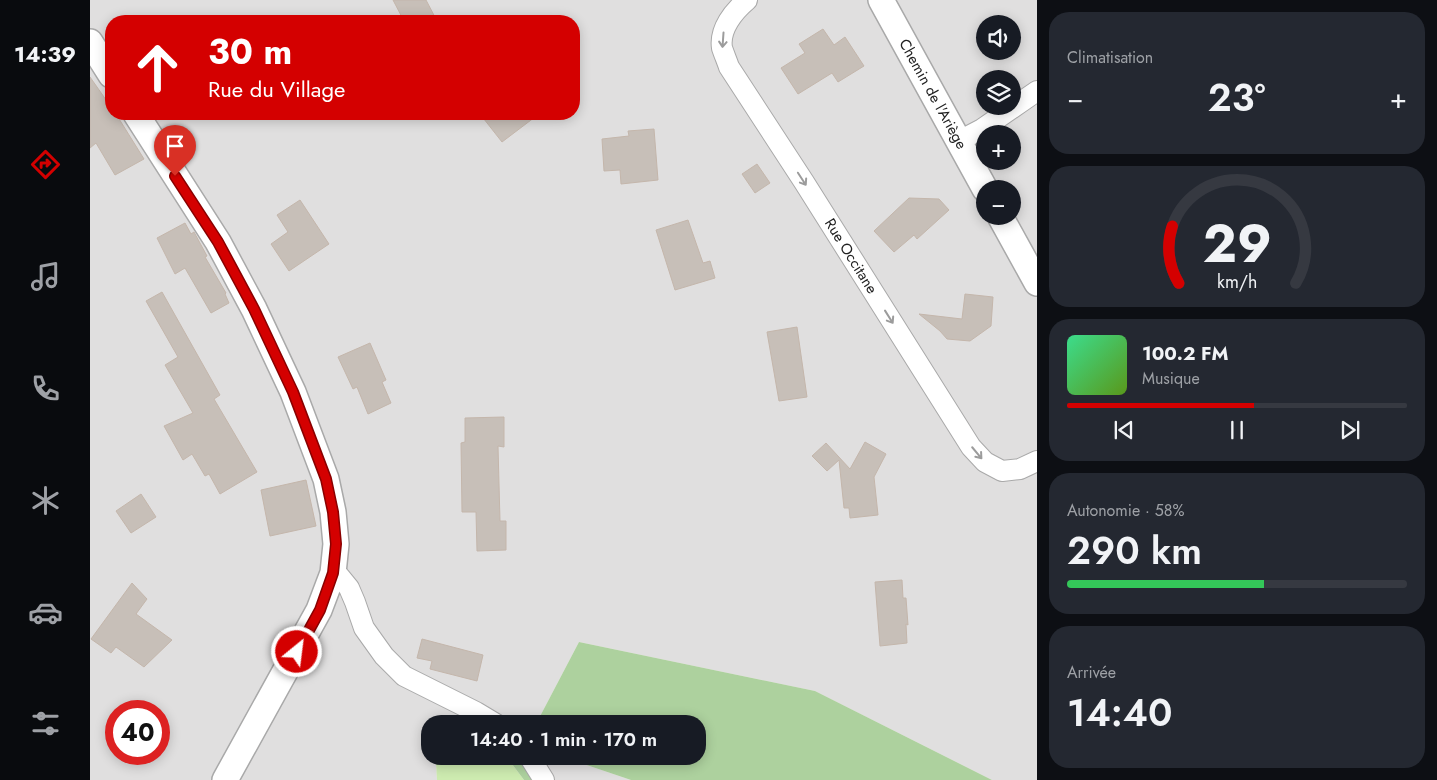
<!DOCTYPE html>
<html lang="fr">
<meta charset="utf-8">
<style>
:root{--surface:#171b24;--page:#242831;--text:#f1f3f6;--muted:#9ea1a6;--line:#363941;--accent:#d40000}
body{margin:0;font-family:Jost,sans-serif;background:var(--page);color:var(--text);height:100vh;display:flex;flex-direction:column;font-size:19px;white-space:nowrap}
*{box-sizing:border-box;margin:0}
p{font-size:16px;color:var(--muted)}
.icon{flex:none;width:28px;height:28px;fill:none;stroke:currentColor;stroke-width:2;stroke-linecap:round;stroke-linejoin:round}
.map{position:relative;flex:1;overflow:hidden}
.side{display:flex;flex-direction:column;gap:12px;padding:12px;background:#0d0f14;width:400px}
.side>*{flex:none}
.guide{position:absolute;left:15px;top:15px;width:475px;height:105px;border-radius:20px;box-shadow:0 2px 12px #0003;background:#d40000;color:#fff;overflow:hidden}
.controls{position:absolute;left:886px;top:15px;display:grid;gap:10px}
.controls a{display:grid;place-items:center;width:45px;height:45px;border-radius:50%;background:var(--surface);box-shadow:0 2px 12px #0003;font-size:25px}
.speed{position:absolute;left:15px;top:700px;display:flex;gap:10px;font-size:25px;font-weight:700;text-align:center}
.speed>*{display:grid;place-content:center;width:65px;height:65px;border-radius:50%;background:var(--surface);box-shadow:0 2px 12px #0003;line-height:1}
.speed .limit{border:8px solid #d22;background:#fff;color:#111}
.pin{position:absolute;display:grid;place-items:center;width:42px;height:42px;color:#fff;margin:-51px -21px;border-radius:50% 50% 50% 0;rotate:-45deg;box-shadow:0 0 5px #0007}
.pin .icon{rotate:45deg}
.me{position:absolute;width:55px;margin:-28px;rotate:29deg;stroke-linejoin:round;filter:drop-shadow(0 0 4px #0008)}
.turn{display:flex;align-items:center;gap:18px;height:105px;padding:0 20px;font-size:22px}
.turn .icon{width:65px;height:65px;stroke-width:2.5}
.turn b{display:block;font-size:35px;line-height:42px}
.big{font-size:38px;font-weight:600;line-height:1.1}
.side .widget{flex:1;display:flex;flex-direction:column;justify-content:center;gap:8px;min-width:0;padding:0 18px;border-radius:20px;background:var(--page)}
.side .dial{align-items:center;gap:0}
.dial svg{height:130px;overflow:visible;fill:none;stroke:var(--line);stroke-width:7;stroke-linecap:round;text-anchor:middle}
.dial text{fill:var(--text);stroke:none}
.song{display:flex;align-items:center;gap:15px}
.cover{width:60px;height:60px;border-radius:8px;background:linear-gradient(135deg,hsl(150 70% 55%),hsl(90 70% 35%))}
.played{height:5px;border-radius:2px;background:linear-gradient(90deg,var(--accent) 55%,var(--line) 55%)}
.keys{display:flex;justify-content:space-around;direction:ltr}
.heat{display:flex;justify-content:space-between;align-items:center;font-size:28px;direction:ltr}
.charge{height:8px;border-radius:4px;background:linear-gradient(90deg,#34c759 58%,var(--line) 0)}
.trip{position:absolute;left:331px;top:715px;width:285px;height:50px;border-radius:20px;background:var(--surface);box-shadow:0 2px 12px #0003;font-weight:600;line-height:50px;text-align:center}
main{display:flex;flex:1;min-height:0}
.tab-bar{display:flex;flex-direction:column;width:90px;justify-content:space-around;align-items:center;background:#090b0e;color:var(--muted)}
.tab-bar .icon{width:35px;height:35px}
.tab-bar .on{color:var(--accent)}
.tab-bar b{font-size:22px;color:var(--text)}
.map>svg:first-child{display:block}
.residential{fill:#e0dfdf;fill-rule:evenodd}
.grass{fill:#cdebb0}
.forest{fill:#add19e}
.building{fill:#c7bfb8;stroke:#c4b6ab}
.lines{fill:none;stroke-linecap:round;stroke-linejoin:round}
.minor-casing{stroke:#a9a9a9;stroke-width:22}
.tertiary-casing{stroke:#a9a9a9;stroke-width:28}
.minor{stroke:#fff;stroke-width:20}
.tertiary{stroke:#fff;stroke-width:25}
.oneway{stroke:#9c9c9c}
.route-casing{stroke:#8a0000;stroke-width:12}
.route{stroke:#d40000;stroke-width:9}
.labels{text-anchor:middle;stroke-width:4.5;stroke-linejoin:round;paint-order:stroke}
.street-label{font-size:15px;fill:#222;stroke:#fff}
</style>
<main>
<nav class="tab-bar">
<b>14:39</b>
<svg class="icon on" aria-label="directions" viewBox="0 0 24 24"><path d="M12 3l9 9-9 9-9-9zM9 14v-3h6M13 9l2 2-2 2"/></svg>
<svg class="icon" aria-label="music" viewBox="0 0 24 24"><path d="M9 18V5l10-2v13"/><circle cx="6" cy="18" r="3"/><circle cx="16" cy="16" r="3"/></svg>
<svg class="icon" aria-label="phone" viewBox="0 0 24 24"><path d="M5 4h4l2 5-3 2q2 4 5 5l2-3 5 2v4C11 20 4 13 5 4z"/></svg>
<svg class="icon" aria-label="climate" viewBox="0 0 24 24"><path d="M12 3v18M4 7l16 10M4 17L20 7"/></svg>
<svg class="icon" aria-label="car" viewBox="0 0 24 24"><path d="M5 17H2v-5l4-1 3-4h7l3 4 3 1v5h-3M9 17h6M6 11h13"/><circle cx="7" cy="17" r="2"/><circle cx="17" cy="17" r="2"/></svg>
<svg class="icon" aria-label="filters" viewBox="0 0 24 24"><path d="M4 7h16M4 17h16"/><circle cx="9" cy="7" r="2"/><circle cx="15" cy="17" r="2"/></svg>
</nav>
<div class="map">
<svg width="947" height="780" viewBox="0 0 947 780">
<rect width="100%" height="100%" fill="#f2efe9"/>
<g class="residential">
<path d="M 0,0 L 947,0 L 947,780 L 902,780 L 725,691 L 489,642 L 446,724 L 340,724 L 340,756 L 354,756 L 346,763 L 347,780 L 0,780 ZM 21,21 L 484,21 L 484,114 L 21,114 ZM 895,24 L 922,24 L 922,51 L 895,51 ZM 895,79 L 922,79 L 922,106 L 895,106 ZM 895,134 L 922,134 L 922,161 L 895,161 ZM 895,189 L 922,189 L 922,216 L 895,216 ZM 26,711 L 69,711 L 69,754 L 26,754 Z"/>
<path d="M 453,756 L 470,756 L 541,780 L 449,780 Z"/>
</g>
<path class="grass" d="M 354,756 L 416,756 L 434,780 L 347,780 L 346,763 Z"/>
<g class="forest">
<path d="M 489,642 L 725,691 L 902,780 L 541,780 L 470,756 L 608,756 L 608,724 L 446,724 Z"/>
<path d="M 416,756 L 453,756 L 449,780 L 434,780 Z"/>
</g>
<g class="building">
<path d="M 303,0 L 336,0 L 347,21 L 314,21 Z"/>
<path d="M 733,29 L 744,45 L 755,37 L 774,66 L 748,82 L 742,73 L 708,94 L 691,68 L 715,53 L 709,44 Z"/>
<path d="M 0,77 L 21,107 L 21,114 L 26,114 L 54,159 L 25,175 L 6,143 L 0,148 Z"/>
<path d="M 390,114 L 449,114 L 412,142 Z"/>
<path d="M 564,129 L 568,180 L 531,184 L 530,170 L 514,171 L 512,139 L 539,136 L 538,131 Z"/>
<path d="M 667,164 L 680,183 L 665,193 L 652,174 Z"/>
<path d="M 819,198 L 849,199 L 859,210 L 827,239 L 824,235 L 804,252 L 784,231 Z"/>
<path d="M 210,200 L 239,244 L 199,271 L 181,244 L 198,232 L 187,215 Z"/>
<path d="M 598,220 L 613,263 L 620,261 L 625,278 L 585,290 L 566,230 Z"/>
<path d="M 95,223 L 101,234 L 104,232 L 117,256 L 115,257 L 136,293 L 135,294 L 139,303 L 121,313 L 95,268 L 85,274 L 67,238 Z"/>
<path d="M 72,292 L 130,395 L 124,399 L 167,472 L 130,494 L 119,474 L 115,476 L 102,454 L 93,460 L 74,426 L 103,413 L 75,365 L 88,357 L 56,301 Z"/>
<path d="M 875,294 L 903,297 L 901,326 L 880,341 L 857,339 L 850,331 L 829,314 L 872,319 Z"/>
<path d="M 707,327 L 717,397 L 689,401 L 677,332 Z"/>
<path d="M 280,343 L 296,380 L 292,382 L 301,403 L 278,414 L 267,387 L 263,389 L 248,357 Z"/>
<path d="M 414,417 L 414,447 L 408,446 L 410,521 L 416,521 L 416,550 L 387,551 L 386,512 L 372,512 L 371,443 L 375,442 L 375,418 Z"/>
<path d="M 775,442 L 796,454 L 784,477 L 788,515 L 760,518 L 759,508 L 754,508 L 749,460 L 737,471 L 722,456 L 736,443 L 760,469 Z"/>
<path d="M 216,480 L 226,526 L 180,536 L 171,490 Z"/>
<path d="M 51,494 L 66,517 L 41,533 L 26,511 Z"/>
<path d="M 812,580 L 813,598 L 816,598 L 818,625 L 816,624 L 817,643 L 790,646 L 785,582 Z"/>
<path d="M 42,583 L 57,599 L 46,614 L 82,640 L 54,667 L 26,647 L 21,653 L 1,639 Z"/>
<path d="M 332,639 L 393,655 L 387,681 L 340,669 L 342,661 L 327,658 Z"/>
</g>
<g class="lines">
<defs>
<g id="minor">
<path d="M 657,0 C 644,11 629,29 632,48 C 634,54 637,61 639,67 L 714,182 L 881,447 L 895,462 L 912,471 L 930,469 L 947,461"/>
<path d="M 869,141 L 892,129 L 947,91"/>
<path d="M 243,573 L 250,577 L 259,588 L 265,602 L 274,628 L 294,656 L 314,676 L 386,712 L 406,724"/>
<path d="M 439,756 L 454,780"/>
</g>
<g id="tertiary">
<path d="M 791,0 L 895,189"/>
<path d="M 0,42 L 21,75"/>
<path d="M 46,114 L 128,242 L 164,309 L 203,392 L 236,479 L 243,512 L 246,544 L 243,573 L 229,610 L 135,780"/>
<path d="M 910,216 L 947,283"/>
</g>
</defs>
<use href="#minor" class="minor-casing"/>
<use href="#tertiary" class="tertiary-casing"/>
<use href="#minor" class="minor"/>
<use href="#tertiary" class="tertiary"/>
</g>
<defs><path id="oneway-shaft" d="M-6 0H5M1.5-3L5.5 0L1.5 3" fill="none" stroke-width="1.6" stroke-linecap="round" stroke-linejoin="round" transform="scale(1.25)"/></defs>
<g class="oneway">
<use href="#oneway-shaft" transform="translate(633 40) rotate(94)"/>
<use href="#oneway-shaft" transform="translate(712 179) rotate(57)"/>
<use href="#oneway-shaft" transform="translate(799 317) rotate(58)"/>
<use href="#oneway-shaft" transform="translate(887 453) rotate(50)"/>
</g>
<g class="lines">
<defs>
<path id="route" d="M 85,176 L 128,242 L 164,309 L 203,392 L 236,479 L 243,512 L 246,544 L 243,573 L 230,610 L 207,652"/>
</defs>
<use href="#route" class="route-casing"/>
<use href="#route" class="route"/>
</g>
<g class="labels">
<g class="street-label">
<text transform="translate(843 94) rotate(61)" y="5">Chemin de l'Ariège</text>
<text transform="translate(761 256) rotate(58)" y="5">Rue Occitane</text>
</g>
</g>
</svg>
<div class="controls">
<a><svg class="icon" aria-label="sound" viewBox="0 0 24 24"><path d="M4 9h4l5-4v14l-5-4H4zM17 9q2 3 0 6"/></svg></a>
<a><svg class="icon" aria-label="layers" viewBox="0 0 24 24"><path d="M12 4l9 5-9 5-9-5zM3 14l9 5 9-5"/></svg></a>
<a>+</a>
<a>−</a>
</div>
<div class="speed"><div class="limit">40</div></div>
<div class="pin" style="left:85px;top:176px;background:#d93025"><svg class="icon" aria-label="arrive" viewBox="0 0 24 24"><path d="M6 21V4h12l-3 4 3 4H6"/></svg></div>
<svg class="me" style="left:207px;top:652px" viewBox="-20 -20 40 40"><circle r="17" fill="#d40000" stroke="#fff" stroke-width="3"/><path d="M0-11L8 9 0 5-8 9z" fill="#fff"/></svg>
<div class="trip">14:40 · 1 min · 170 m</div>
<div class="guide">
<div class="turn"><svg class="icon" aria-label="ahead" viewBox="0 0 24 24"><path d="M12 20V5M6 11l6-6 6 6"/></svg><div><b>30 m</b>Rue du Village</div></div>
</div>
</div>
<section class="side">
<div class="widget"><p>Climatisation</p>
<div class="heat"><a>−</a><b class="big">23°</b><a>+</a></div>
</div>
<div class="widget dial"><svg viewBox="0 0 100 80">
<path d="M14 69A42 42 0 1 1 86 69"/>
<path d="M14 69A42 42 0 0 1 10 34" stroke="#d40000"/>
<text x="50" y="56" font-size="32" font-weight="700">29</text>
<text x="50" y="72" font-size="11">km/h</text>
</svg></div>
<div class="widget">
<div class="song"><i class="cover"></i><div><b>100.2 FM</b><p>Musique</p></div></div>
<div class="played"></div>
<div class="keys"><svg class="icon" aria-label="previous" viewBox="0 0 24 24"><path d="M18 5L8 12l10 7zM5 5v14"/></svg><svg class="icon" aria-label="pause" viewBox="0 0 24 24"><path d="M8 5v14M16 5v14"/></svg><svg class="icon" aria-label="next" viewBox="0 0 24 24"><path d="M6 5l10 7-10 7zM19 5v14"/></svg></div>
</div>
<div class="widget"><p>Autonomie · 58%</p><b class="big">290 km</b><div class="charge"></div></div>
<div class="widget"><p>Arrivée</p><b class="big">14:40</b></div>
</section>
</main>
